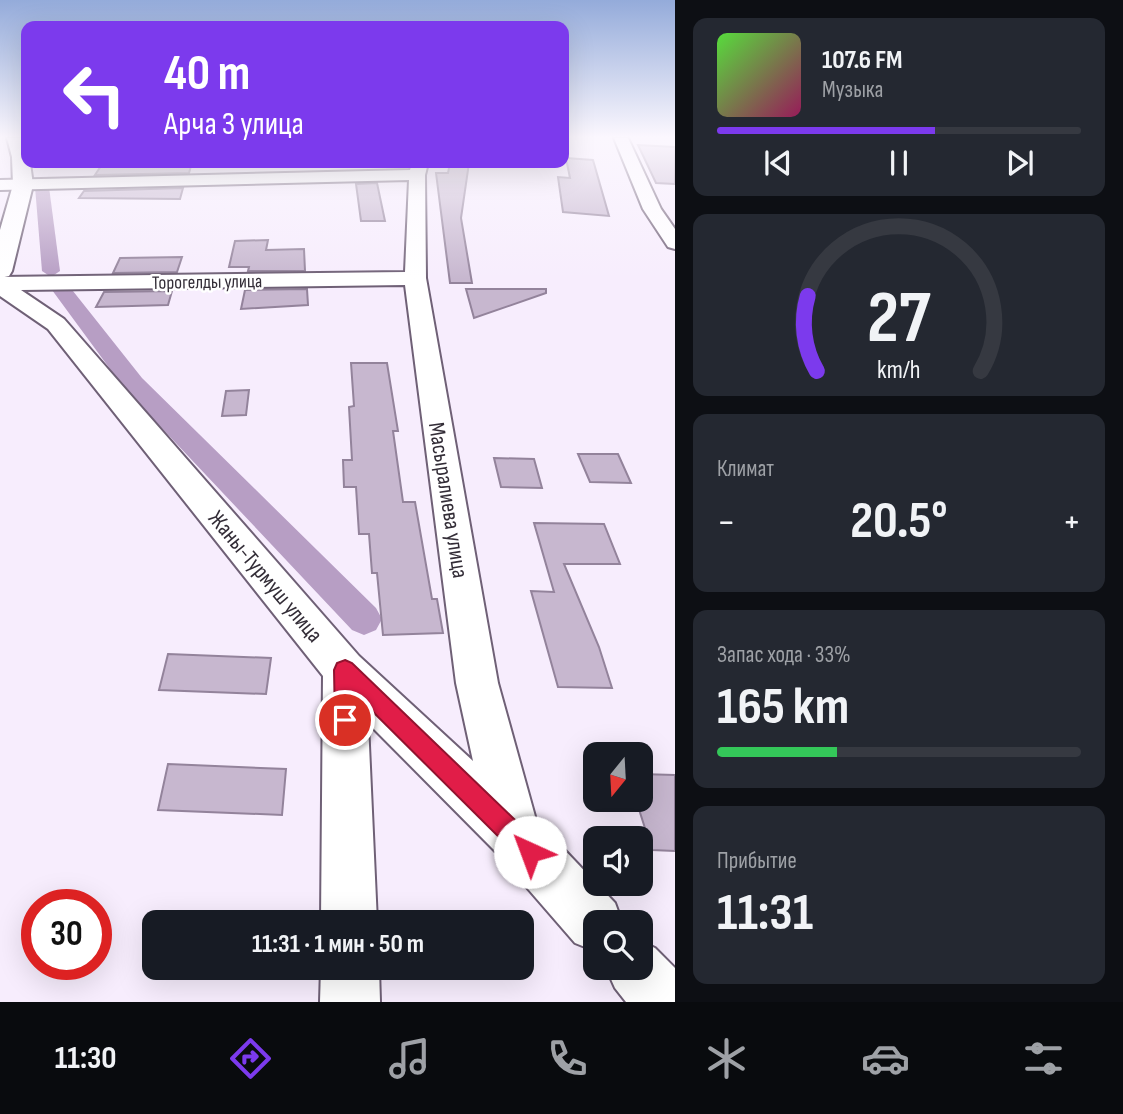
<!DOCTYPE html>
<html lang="ru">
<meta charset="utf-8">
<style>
:root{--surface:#171b24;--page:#242831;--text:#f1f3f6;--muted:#9ea1a6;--line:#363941;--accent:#7c3aed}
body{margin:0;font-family:"Sofia Sans Condensed",sans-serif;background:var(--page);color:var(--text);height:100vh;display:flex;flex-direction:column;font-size:26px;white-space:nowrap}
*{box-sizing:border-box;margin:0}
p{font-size:23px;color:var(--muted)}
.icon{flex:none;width:38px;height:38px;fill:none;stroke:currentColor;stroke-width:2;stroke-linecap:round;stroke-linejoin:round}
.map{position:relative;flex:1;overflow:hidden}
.details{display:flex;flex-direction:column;gap:18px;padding:18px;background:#0d0f14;width:448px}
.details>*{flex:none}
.banner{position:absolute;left:21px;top:21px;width:548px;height:147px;border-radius:14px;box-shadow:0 7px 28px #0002;background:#7c3aed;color:#fff;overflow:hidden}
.needle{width:46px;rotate:198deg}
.controls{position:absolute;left:583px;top:742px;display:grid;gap:14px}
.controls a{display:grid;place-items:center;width:70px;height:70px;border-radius:14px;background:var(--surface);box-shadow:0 7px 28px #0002;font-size:35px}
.speed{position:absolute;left:21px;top:889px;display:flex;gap:14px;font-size:35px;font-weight:700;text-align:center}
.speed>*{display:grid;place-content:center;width:91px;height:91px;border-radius:50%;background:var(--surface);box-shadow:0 7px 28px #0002;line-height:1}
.speed .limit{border:10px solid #d22;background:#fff;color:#111}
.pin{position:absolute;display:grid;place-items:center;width:60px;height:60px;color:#fff;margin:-30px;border:4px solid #fff;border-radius:50%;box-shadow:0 2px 7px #0007}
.me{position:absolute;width:77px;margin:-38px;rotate:317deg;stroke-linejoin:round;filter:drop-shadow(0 0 5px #0008)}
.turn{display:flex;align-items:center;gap:24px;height:147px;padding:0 28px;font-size:32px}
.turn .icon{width:91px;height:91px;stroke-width:2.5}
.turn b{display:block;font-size:49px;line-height:60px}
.big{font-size:52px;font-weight:700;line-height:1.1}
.details .tile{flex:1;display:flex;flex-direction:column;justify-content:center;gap:10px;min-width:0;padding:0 24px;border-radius:14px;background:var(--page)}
.details .dial{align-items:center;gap:0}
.dial svg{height:182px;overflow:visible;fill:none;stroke:var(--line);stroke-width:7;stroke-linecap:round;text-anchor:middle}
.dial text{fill:var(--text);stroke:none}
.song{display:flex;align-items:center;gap:21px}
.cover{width:84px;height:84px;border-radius:10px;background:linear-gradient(135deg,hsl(110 70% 55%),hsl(330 70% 35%))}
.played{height:7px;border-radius:4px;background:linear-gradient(90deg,var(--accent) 60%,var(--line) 60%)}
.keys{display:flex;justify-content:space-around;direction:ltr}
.heat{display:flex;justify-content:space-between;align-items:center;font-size:38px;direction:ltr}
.charge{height:10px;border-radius:5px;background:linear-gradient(90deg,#34c759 33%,var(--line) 0)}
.trip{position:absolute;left:142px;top:910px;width:392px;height:70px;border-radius:14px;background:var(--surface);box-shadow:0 7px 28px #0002;font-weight:700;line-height:70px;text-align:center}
.tab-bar{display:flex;height:112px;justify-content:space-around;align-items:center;background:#090b0e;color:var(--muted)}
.tab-bar .icon{width:49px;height:49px}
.tab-bar .selected{color:var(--accent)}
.tab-bar b{font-size:32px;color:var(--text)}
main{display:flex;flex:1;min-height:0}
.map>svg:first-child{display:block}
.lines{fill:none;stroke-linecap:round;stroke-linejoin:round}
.canal{fill:#b79ec4;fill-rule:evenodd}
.building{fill:#c7b7cf;stroke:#93839b;stroke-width:2}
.minor-casing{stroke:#6f6076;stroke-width:4}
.tertiary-casing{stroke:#6f6076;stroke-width:4}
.minor{fill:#fff;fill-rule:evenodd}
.tertiary{fill:#fff;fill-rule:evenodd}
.route{fill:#e11d48;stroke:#92132f;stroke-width:2}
.labels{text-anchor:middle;stroke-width:5;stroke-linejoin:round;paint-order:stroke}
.far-street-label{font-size:19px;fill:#332d37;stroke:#fff}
.street-label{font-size:23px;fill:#332d37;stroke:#fff}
</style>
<main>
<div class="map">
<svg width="675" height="1002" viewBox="0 0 675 1002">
<rect width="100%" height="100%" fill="#f7edfd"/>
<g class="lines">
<g class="canal">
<path d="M 42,183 L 49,187 L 60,271 L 51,277 L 42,271 L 35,187 Z"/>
<path d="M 62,284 L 69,286 L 142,378 L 376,608 L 382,619 L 376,630 L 364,635 L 352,630 L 124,388 L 52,290 L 55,286 Z"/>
</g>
</g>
<g class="building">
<path d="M 638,145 L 675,147 L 675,184 L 656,183 Z"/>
<path d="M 566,158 L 593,160 L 609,216 L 563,212 L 558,177 L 570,178 Z"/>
<path d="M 450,163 L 469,163 L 461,218 L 472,283 L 450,283 L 436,173 L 448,173 Z"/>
<path d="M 101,166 L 154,165 L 191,166 L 189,173 L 95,175 Z"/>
<path d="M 377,183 L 385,221 L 361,221 L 356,184 Z"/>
<path d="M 183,188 L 180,199 L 79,198 L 84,191 Z"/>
<path d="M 268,240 L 266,250 L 304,249 L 305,271 L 248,271 L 249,267 L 229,267 L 235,241 Z"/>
<path d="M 182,257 L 177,272 L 113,273 L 120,258 Z"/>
<path d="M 307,289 L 308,305 L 241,309 L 245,290 Z"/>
<path d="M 466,289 L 546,289 L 546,293 L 474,318 Z"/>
<path d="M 172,291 L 168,305 L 96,307 L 104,292 Z"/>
<path d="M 351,363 L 387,363 L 398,431 L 393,431 L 403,502 L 415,502 L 432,599 L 437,599 L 443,633 L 383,635 L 377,573 L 372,573 L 369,534 L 359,534 L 356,487 L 344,487 L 343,460 L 352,460 L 349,407 L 354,406 Z"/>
<path d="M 249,390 L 246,415 L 222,416 L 226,391 Z"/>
<path d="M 578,454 L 618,454 L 631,483 L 590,482 Z"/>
<path d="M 494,458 L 534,459 L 542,488 L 501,487 Z"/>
<path d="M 534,523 L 604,524 L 620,564 L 564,564 L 599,647 L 612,688 L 558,687 L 531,591 L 554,592 Z"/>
<path d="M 168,654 L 271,658 L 266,694 L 159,690 Z"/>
<path d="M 168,764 L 286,769 L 282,815 L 158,810 Z"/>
<path d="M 640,774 L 675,775 L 675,851 L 652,850 L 636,800 L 640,800 Z"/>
</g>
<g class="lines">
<defs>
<g id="minor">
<path d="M 614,138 L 628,138 L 661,209 L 675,229 L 675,249 L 668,247 L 643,209 Z"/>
<path d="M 412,163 L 428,163 L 425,175 L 426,278 L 498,683 L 536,820 L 615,903 L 622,922 L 595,922 L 595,951 L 575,943 L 496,852 L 368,723 L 377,922 L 321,922 L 323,676 L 48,329 L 0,296 L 0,277 L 405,272 L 409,180 L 0,190 L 0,180 L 410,170 ZM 405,285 L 456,683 L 473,761 L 359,656 L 64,319 L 21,290 Z"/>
<path d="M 640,941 L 655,948 L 675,968 L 675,1002 L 626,1002 L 615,988 L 606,968 L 640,968 Z"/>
<path d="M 321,968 L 379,968 L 380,1002 L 320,1002 Z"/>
</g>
<path id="tertiary" d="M 7,138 L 23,138 L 26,163 L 30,163 L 33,185 L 12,271 L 9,276 L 0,278 L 0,230 L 13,185 L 12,157 Z"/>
</defs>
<use href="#minor" class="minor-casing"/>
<use href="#tertiary" class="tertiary-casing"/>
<use href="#minor" class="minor"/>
<use href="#tertiary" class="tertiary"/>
</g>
<linearGradient id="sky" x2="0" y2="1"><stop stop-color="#94abda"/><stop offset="0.49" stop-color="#fbf7fe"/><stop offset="1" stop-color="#fbf7fe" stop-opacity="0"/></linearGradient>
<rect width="675" height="279" fill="url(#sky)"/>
<path class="route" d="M 345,660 L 352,663 L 539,843 L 543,852 L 539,860 L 530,864 L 522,860 L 355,694 L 356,720 L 353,728 L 345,731 L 338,728 L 335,720 L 334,670 L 337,663 Z"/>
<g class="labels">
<g class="far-street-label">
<text transform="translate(207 281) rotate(-1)" y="7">Торогелды улица</text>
</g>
<g class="street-label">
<text transform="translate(449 500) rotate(81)" y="8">Масыралиева улица</text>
<text transform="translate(266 576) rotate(50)" y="8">Жаны-Турмуш улица</text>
</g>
</g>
</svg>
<div class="controls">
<a><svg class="needle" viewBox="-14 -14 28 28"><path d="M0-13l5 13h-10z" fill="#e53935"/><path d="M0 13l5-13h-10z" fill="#9ea1a6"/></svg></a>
<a><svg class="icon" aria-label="sound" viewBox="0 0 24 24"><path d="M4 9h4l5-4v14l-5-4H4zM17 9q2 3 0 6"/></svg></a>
<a><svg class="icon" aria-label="search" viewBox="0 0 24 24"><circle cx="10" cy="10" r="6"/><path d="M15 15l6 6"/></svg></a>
</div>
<div class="speed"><div class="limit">30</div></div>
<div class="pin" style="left:345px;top:720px;background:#d93025"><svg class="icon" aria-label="arrive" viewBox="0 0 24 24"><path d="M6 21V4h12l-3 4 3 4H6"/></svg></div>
<svg class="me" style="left:530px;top:852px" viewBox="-20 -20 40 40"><circle r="19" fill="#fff"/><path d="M0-13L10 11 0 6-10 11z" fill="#e11d48"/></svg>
<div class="trip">11:31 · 1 мин · 50 m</div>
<div class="banner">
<div class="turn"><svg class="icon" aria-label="left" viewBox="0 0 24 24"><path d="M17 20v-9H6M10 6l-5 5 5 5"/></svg><div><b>40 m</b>Арча 3 улица</div></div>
</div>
</div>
<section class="details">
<div class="tile">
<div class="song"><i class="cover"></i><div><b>107.6 FM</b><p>Музыка</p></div></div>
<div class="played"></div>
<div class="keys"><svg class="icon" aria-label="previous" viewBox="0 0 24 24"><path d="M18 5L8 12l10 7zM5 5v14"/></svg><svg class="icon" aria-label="pause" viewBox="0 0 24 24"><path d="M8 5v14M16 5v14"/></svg><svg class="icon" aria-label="next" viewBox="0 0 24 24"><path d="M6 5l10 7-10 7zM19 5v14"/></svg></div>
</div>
<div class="tile dial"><svg viewBox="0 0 100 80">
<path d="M14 69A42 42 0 1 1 86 69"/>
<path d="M14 69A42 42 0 0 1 10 36" stroke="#7c3aed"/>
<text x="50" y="56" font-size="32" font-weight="700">27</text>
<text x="50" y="72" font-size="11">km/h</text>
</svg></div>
<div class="tile"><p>Климат</p>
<div class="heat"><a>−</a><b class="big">20.5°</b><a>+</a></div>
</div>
<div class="tile"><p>Запас хода · 33%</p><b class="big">165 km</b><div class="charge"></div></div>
<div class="tile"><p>Прибытие</p><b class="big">11:31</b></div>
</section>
</main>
<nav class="tab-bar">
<b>11:30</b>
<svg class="icon selected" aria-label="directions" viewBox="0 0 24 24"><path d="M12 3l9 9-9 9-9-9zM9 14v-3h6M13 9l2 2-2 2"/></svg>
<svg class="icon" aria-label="music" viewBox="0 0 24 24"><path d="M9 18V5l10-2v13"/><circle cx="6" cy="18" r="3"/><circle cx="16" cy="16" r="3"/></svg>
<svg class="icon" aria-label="phone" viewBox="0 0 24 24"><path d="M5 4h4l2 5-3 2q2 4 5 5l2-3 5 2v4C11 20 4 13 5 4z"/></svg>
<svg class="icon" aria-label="climate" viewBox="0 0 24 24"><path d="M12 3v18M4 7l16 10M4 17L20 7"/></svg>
<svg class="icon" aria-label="car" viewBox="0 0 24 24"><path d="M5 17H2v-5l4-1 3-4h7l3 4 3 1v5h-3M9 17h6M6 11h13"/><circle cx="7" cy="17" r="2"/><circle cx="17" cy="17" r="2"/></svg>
<svg class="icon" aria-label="filters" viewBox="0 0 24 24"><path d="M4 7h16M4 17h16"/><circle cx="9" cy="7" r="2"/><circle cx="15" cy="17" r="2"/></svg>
</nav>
